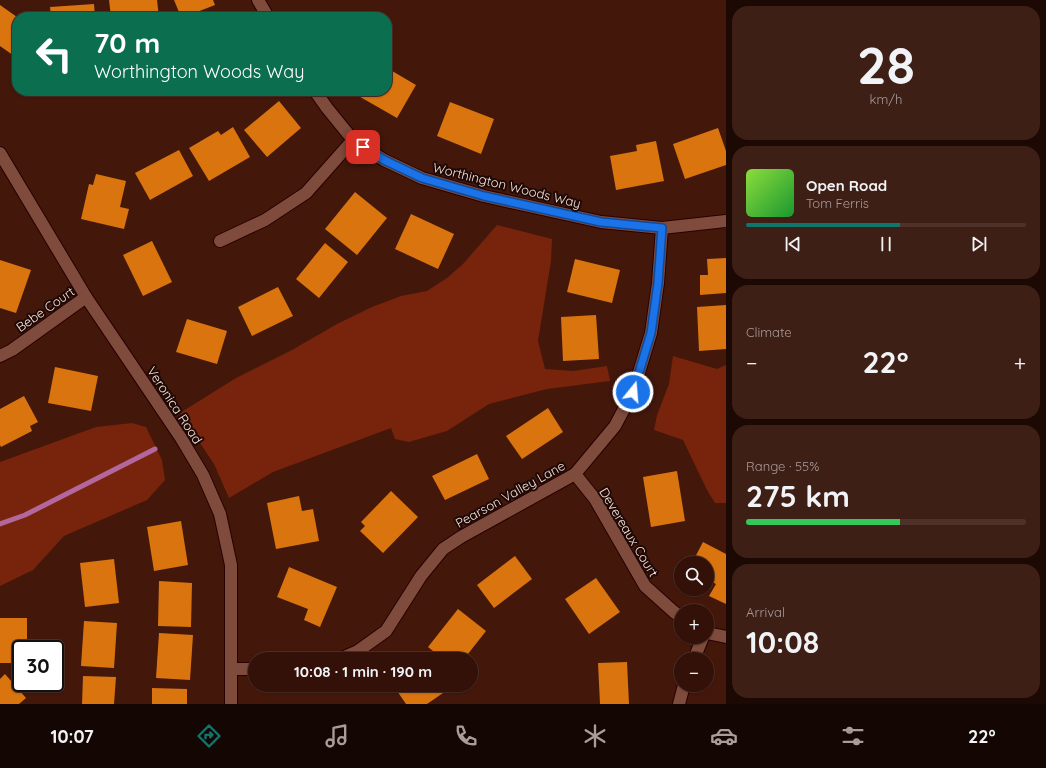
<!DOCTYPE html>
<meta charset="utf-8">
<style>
:root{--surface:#331108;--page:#3e1f16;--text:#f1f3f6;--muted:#a99d9c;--line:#4e3129;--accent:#0f766e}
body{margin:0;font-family:Quicksand,sans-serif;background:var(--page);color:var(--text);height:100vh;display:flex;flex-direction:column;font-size:15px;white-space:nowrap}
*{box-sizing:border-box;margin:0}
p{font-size:13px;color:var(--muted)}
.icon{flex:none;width:22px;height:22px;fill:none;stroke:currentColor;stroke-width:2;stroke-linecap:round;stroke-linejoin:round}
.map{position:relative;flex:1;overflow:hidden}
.sheet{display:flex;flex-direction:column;gap:6px;padding:6px;background:#1c0904;width:320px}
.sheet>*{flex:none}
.banner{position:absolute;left:12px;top:12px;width:380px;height:84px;border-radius:16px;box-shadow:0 1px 3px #0004,0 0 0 1px var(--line);background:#0b6e4f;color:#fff;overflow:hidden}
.controls{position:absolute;left:674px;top:556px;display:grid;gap:8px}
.controls a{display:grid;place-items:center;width:40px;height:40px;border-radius:50%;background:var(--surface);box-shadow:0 1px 3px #0004,0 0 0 1px var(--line);font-size:20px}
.speed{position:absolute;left:12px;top:640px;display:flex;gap:8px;font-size:20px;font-weight:700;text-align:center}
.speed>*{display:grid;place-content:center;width:52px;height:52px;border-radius:50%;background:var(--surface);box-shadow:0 1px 3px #0004,0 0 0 1px var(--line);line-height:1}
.speed .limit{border:2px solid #111;border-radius:6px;background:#fff;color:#111}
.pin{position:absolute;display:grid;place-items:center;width:34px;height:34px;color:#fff;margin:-17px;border-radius:8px;box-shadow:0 2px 6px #0006}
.me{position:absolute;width:44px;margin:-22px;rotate:17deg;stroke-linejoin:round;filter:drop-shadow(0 0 3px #0008)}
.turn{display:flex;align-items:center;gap:14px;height:84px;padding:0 16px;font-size:18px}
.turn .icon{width:52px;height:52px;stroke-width:2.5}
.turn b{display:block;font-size:28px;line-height:34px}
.big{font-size:30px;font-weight:700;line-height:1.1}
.sheet .tile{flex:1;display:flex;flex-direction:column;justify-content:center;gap:6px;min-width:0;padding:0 14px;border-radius:16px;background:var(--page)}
.sheet .dial{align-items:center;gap:0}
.dial b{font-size:52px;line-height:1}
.song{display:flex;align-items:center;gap:12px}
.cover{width:48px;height:48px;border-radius:6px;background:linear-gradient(135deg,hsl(90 70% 55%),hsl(130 70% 35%))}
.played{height:4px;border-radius:2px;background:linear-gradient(90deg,var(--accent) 55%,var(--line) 55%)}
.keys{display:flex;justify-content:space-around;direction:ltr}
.heat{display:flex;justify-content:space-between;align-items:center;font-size:22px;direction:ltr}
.charge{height:6px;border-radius:3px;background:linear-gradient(90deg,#34c759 55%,var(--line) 0)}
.trip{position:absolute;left:248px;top:652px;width:230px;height:40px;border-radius:20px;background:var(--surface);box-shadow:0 1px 3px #0004,0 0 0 1px var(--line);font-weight:700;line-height:40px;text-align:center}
.tab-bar{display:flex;height:64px;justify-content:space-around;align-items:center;background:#140703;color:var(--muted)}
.tab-bar .icon{width:28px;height:28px}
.tab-bar .on{color:var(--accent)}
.tab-bar b{font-size:18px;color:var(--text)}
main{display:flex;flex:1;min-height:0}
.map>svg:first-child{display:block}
.green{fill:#78230b}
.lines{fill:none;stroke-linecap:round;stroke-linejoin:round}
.stream{stroke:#b3689d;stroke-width:5}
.building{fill:#d9740f}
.minor-casing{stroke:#280000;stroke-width:14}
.minor{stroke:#7e4b3d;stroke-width:12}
.route-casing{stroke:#114b97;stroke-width:10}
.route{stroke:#1a73e8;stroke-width:7}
.labels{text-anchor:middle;stroke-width:4;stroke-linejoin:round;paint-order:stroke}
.street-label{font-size:13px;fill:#fce3dc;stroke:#1d0905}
</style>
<main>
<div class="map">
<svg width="726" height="704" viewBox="0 0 726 704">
<rect width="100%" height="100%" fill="#44170b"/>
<g class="green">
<path d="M 497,225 L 552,239 L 551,261 L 538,341 L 545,369 L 573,371 L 607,366 L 610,381 L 547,389 L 489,404 L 447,431 L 409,442 L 395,439 L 391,428 L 273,472 L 229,498 L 214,464 L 180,413 L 236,378 L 292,350 L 337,324 L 372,307 L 401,296 L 427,291 L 447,278 L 463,264 Z"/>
<path d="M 673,356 L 717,369 L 726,365 L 726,503 L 715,503 L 707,490 L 683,440 L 654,430 L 657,415 L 669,384 Z"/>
<path d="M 132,423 L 146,427 L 162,460 L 165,480 L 147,500 L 64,536 L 33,570 L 0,586 L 0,462 L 96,427 Z"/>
</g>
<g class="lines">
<path class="stream" d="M 0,524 L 25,515 L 155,449"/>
</g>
<g class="building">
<path d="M 109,0 L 157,0 L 159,17 L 111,17 Z"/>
<path d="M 174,0 L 213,0 L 215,5 L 184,17 L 181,17 Z"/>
<path d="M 94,4 L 95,17 L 51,17 L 50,7 Z"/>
<path d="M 0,5 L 17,17 L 17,58 L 0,46 Z"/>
<path d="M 387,68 L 416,85 L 397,118 L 355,94 L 357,91 L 387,91 Z"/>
<path d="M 279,101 L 301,128 L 267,157 L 244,130 Z"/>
<path d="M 450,102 L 494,119 L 481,154 L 437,136 Z"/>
<path d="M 233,127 L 250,157 L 209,181 L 189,148 L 218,131 L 221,135 Z"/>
<path d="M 718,128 L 726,151 L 726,165 L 685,179 L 673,144 Z"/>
<path d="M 656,141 L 664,181 L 616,190 L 610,156 L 637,151 L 636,145 Z"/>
<path d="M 179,150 L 193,176 L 150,200 L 135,173 Z"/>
<path d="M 96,174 L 126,181 L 120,207 L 129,209 L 124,229 L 81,219 L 89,184 L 93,185 Z"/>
<path d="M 355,192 L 387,218 L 357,255 L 325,229 Z"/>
<path d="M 411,214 L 454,234 L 438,269 L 395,249 Z"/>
<path d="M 152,241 L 172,282 L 143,296 L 123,255 Z"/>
<path d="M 325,243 L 348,262 L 319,298 L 296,279 Z"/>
<path d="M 726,258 L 726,293 L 700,295 L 700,275 L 708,275 L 707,259 Z"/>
<path d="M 575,259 L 620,270 L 612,303 L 567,292 Z"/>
<path d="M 0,260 L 31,270 L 16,313 L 0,308 Z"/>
<path d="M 278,287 L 293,316 L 252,336 L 238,307 Z"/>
<path d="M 726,305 L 726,349 L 699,351 L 697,307 Z"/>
<path d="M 596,315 L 599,359 L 563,361 L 561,317 Z"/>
<path d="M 187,319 L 227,331 L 217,364 L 176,352 Z"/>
<path d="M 55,367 L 98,376 L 91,411 L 48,403 Z"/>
<path d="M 24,396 L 38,422 L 30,426 L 32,431 L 1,447 L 0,445 L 0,409 Z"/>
<path d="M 548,408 L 563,432 L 522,459 L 506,436 Z"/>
<path d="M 477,454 L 489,479 L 445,500 L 432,476 Z"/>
<path d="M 677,471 L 685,521 L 651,527 L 643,477 Z"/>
<path d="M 391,491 L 418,517 L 383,553 L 360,531 L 365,526 L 361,522 Z"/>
<path d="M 299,496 L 302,511 L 313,509 L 319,541 L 276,549 L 267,503 Z"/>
<path d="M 181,521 L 188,565 L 154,571 L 147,527 Z"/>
<path d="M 703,542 L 726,554 L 726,604 L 709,596 L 716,584 L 707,579 L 707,563 L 692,563 Z"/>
<path d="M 515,556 L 532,579 L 494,608 L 477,585 Z"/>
<path d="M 114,559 L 119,603 L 85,607 L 80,563 Z"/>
<path d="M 289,567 L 337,587 L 320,627 L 304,620 L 308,609 L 277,597 Z"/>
<path d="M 596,578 L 620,612 L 589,634 L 565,599 Z"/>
<path d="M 159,581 L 192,583 L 191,627 L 158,626 Z"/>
<path d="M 458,609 L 486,631 L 464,659 L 443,659 L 428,647 Z"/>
<path d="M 0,618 L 27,618 L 27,649 L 21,649 L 21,663 L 0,663 Z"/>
<path d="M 84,621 L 117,623 L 114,668 L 81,666 Z"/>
<path d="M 159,633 L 193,635 L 190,680 L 156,678 Z"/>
<path d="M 627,662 L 629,704 L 600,704 L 598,663 Z"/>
<path d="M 5,674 L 26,698 L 19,704 L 0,704 L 0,679 Z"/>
<path d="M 83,676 L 116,677 L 114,704 L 82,704 Z"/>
<path d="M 393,685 L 441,685 L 446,691 L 427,704 L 406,704 Z"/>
<path d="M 152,688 L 187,689 L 187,704 L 152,704 Z"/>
</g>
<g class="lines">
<defs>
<g id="minor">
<path d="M 258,0 L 268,17"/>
<path d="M 315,91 L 327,108 L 353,140 L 384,160 L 422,178 L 484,196 L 601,222 L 662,228 L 726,221"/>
<path d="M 0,153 L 86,297 L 181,438 L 203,475 L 220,514 L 231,565 L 231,704"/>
<path d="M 220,241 L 265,220 L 306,193 L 353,140"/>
<path d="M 0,356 L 12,350 L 86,297"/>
<path d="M 575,474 L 595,499 L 645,586 L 674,612 L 681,617"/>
<path d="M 707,633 L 726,637"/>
<path d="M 340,659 L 358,651 L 386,631 L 421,576 L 443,549 L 461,537 L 575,474 L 615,426 L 633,392 L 651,333 L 658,283 L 662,228"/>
<path d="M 694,659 L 703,637"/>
<path d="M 232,669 L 255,669"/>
<path d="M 679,704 L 684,685"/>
</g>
</defs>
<use href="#minor" class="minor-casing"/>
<use href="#minor" class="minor"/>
</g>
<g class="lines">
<defs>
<path id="route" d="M 363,147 L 384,160 L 422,178 L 484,196 L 601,222 L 662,228 L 658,283 L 651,333 L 633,392"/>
</defs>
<use href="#route" class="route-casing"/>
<use href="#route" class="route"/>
</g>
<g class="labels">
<g class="street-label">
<text transform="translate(507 185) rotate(14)" y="5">Worthington Woods Way</text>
<text transform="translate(45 309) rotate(-35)" y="5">Bebe Court</text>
<text transform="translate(175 405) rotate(57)" y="5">Veronica Road</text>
<text transform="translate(510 494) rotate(-29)" y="5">Pearson Valley Lane</text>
<text transform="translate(629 532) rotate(59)" y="5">Devereaux Court</text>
</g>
</g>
</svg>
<div class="controls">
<a><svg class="icon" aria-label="search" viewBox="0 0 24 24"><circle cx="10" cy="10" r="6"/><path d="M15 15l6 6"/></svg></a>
<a>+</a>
<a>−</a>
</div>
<div class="speed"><div class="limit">30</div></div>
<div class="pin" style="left:363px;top:147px;background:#d93025"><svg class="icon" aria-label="arrive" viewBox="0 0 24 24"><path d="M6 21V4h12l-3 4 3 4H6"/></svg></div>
<svg class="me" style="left:633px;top:392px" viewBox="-20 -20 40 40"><circle r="17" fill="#1a73e8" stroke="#fff" stroke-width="3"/><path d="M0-11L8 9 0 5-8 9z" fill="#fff"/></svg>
<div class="trip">10:08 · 1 min · 190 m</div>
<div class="banner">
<div class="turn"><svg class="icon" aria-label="left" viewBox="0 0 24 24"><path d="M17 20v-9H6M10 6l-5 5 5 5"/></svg><div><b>70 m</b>Worthington Woods Way</div></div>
</div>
</div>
<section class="sheet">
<div class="tile dial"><b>28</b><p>km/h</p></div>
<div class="tile">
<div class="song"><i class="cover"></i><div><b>Open Road</b><p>Tom Ferris</p></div></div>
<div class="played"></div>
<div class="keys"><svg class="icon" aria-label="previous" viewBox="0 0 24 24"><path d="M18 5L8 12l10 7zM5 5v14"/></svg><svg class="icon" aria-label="pause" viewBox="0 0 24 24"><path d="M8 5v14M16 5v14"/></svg><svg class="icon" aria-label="next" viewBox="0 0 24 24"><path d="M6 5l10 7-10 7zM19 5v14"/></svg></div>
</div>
<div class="tile"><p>Climate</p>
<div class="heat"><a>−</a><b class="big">22°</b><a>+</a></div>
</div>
<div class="tile"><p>Range · 55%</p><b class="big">275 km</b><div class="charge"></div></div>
<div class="tile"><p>Arrival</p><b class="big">10:08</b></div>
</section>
</main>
<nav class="tab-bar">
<b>10:07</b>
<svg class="icon on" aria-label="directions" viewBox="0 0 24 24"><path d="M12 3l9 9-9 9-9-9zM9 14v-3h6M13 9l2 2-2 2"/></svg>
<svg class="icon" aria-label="music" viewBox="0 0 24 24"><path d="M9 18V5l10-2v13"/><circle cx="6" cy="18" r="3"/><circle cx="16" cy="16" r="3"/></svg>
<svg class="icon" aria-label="phone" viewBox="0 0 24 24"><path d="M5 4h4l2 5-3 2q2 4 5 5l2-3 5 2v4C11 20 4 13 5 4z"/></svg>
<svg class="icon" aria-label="climate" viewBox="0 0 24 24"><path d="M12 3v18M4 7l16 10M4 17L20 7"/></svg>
<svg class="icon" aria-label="car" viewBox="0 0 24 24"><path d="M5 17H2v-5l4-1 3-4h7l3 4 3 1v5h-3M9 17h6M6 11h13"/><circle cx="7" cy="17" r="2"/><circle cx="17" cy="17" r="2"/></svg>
<svg class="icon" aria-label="filters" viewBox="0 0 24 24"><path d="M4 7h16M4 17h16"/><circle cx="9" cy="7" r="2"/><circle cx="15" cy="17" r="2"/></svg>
<b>22°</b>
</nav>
